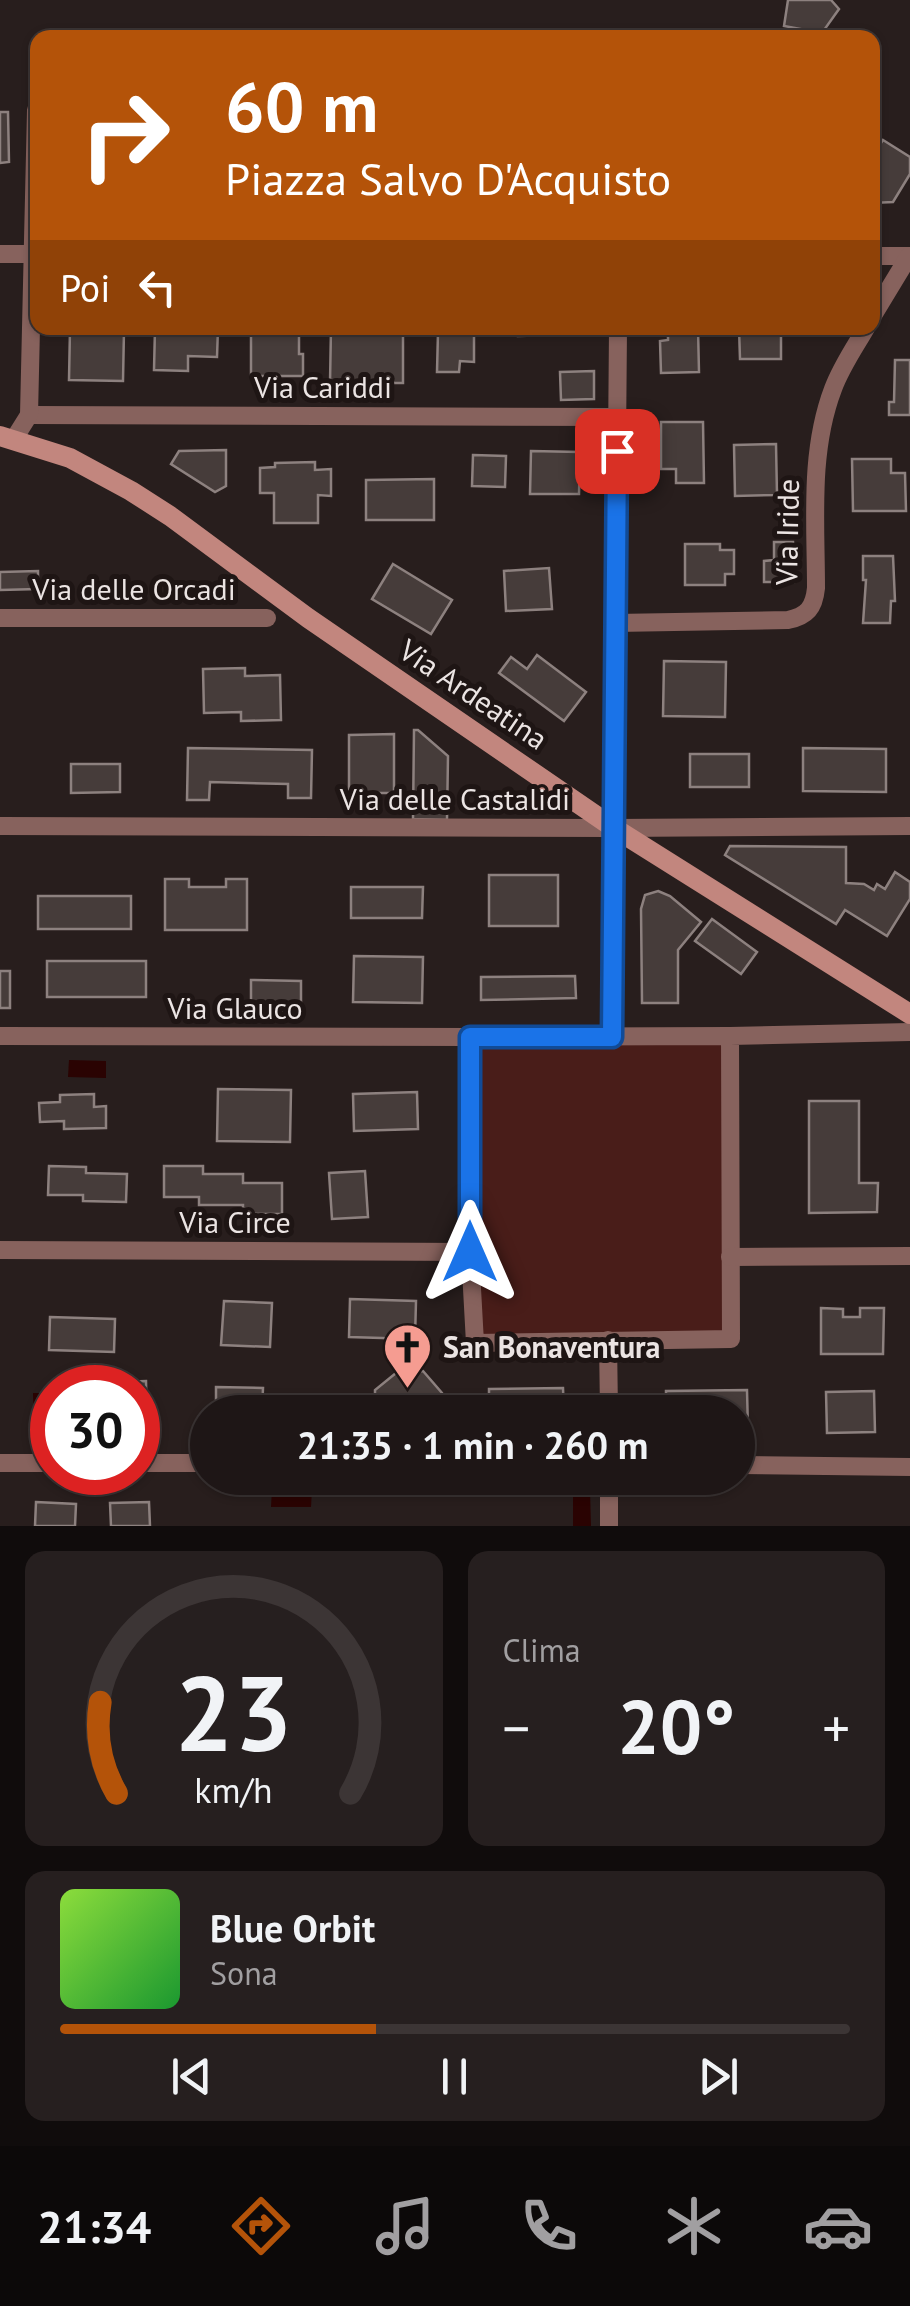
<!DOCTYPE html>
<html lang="it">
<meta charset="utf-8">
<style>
:root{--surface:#1e1616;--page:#261f1f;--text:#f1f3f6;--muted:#a19fa1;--line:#3c3535;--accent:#b45309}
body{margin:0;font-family:"PT Sans",sans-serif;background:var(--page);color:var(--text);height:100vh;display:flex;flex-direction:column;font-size:38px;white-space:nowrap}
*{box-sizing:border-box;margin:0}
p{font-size:32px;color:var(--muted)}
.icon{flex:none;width:55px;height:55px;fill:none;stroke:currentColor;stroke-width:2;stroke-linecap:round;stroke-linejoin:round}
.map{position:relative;height:1526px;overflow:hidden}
.side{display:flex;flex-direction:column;gap:25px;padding:25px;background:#100c0c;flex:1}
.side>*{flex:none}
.guide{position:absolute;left:30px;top:30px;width:850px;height:305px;border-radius:20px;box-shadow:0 2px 8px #0004,0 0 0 2px var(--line);background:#b45309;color:#fff;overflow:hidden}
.speed{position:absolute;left:30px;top:1365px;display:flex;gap:20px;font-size:50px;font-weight:700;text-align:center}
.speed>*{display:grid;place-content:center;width:130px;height:130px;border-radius:50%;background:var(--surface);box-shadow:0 2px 8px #0004,0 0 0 2px var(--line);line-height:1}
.speed .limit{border:15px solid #d22;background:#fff;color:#111}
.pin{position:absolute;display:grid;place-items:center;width:85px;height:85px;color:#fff;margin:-42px;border-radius:20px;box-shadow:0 5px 15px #0006}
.me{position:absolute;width:110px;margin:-55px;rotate:0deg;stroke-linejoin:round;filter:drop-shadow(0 0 8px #0008)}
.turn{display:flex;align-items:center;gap:35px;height:210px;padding:0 30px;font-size:45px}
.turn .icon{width:130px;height:130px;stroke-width:2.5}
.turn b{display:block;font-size:70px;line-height:85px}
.then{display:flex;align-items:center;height:95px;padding:0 30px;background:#0003;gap:20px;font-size:38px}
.big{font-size:75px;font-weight:800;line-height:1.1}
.side .card{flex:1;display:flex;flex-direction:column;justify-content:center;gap:15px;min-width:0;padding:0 35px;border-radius:20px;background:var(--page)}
.side .dial{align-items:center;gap:0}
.dial svg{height:260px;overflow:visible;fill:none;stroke:var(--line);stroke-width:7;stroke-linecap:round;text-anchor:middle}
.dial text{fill:var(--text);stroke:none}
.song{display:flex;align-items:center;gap:30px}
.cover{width:120px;height:120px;border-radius:15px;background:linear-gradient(135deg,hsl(90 70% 55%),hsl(130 70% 35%))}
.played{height:10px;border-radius:5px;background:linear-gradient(90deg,var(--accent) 40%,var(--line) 40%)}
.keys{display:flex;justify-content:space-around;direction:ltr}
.heat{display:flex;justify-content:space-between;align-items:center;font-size:55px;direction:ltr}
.side .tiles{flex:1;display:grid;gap:25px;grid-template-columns:1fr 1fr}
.card:last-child{grid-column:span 2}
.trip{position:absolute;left:190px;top:1395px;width:565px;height:100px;border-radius:50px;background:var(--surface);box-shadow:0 2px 8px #0004,0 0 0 2px var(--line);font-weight:800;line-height:100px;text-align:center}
.tabs{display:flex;height:160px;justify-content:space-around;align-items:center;background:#0c0909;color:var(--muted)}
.tabs .icon{width:70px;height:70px}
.tabs .active{color:var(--accent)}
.tabs b{font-size:45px;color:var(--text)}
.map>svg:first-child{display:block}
.green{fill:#491d19}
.water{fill:#2a0302}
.building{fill:#463c3a;stroke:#8d817f;stroke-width:2.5}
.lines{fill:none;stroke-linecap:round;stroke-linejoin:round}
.street{stroke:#87625d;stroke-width:18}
.secondary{stroke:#c2867e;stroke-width:20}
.route-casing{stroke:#114b97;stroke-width:25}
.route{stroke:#1a73e8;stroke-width:18}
.labels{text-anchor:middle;stroke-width:10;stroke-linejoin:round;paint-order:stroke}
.street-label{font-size:30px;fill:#ebe4e3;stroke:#1e1514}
.poi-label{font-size:30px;font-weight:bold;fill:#ebe4e3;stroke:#1e1514;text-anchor:start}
</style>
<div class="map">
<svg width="910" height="1526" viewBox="0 0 910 1526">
<rect width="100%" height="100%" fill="#281e1d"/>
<path class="green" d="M 730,1036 L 731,1339 L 475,1343 L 470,1037 Z"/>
<g class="water">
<path d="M 69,1060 L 106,1061 L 106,1078 L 68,1077 Z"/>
<path d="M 33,1393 L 50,1393 L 51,1431 L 34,1431 Z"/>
<path d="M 272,1489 L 312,1489 L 311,1507 L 271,1507 Z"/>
<path d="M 573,1490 L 590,1490 L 591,1526 L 573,1526 Z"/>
</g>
<g class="building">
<path d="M 788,0 L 831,0 L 839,9 L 822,33 L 784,26 Z"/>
<path d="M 0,112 L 8,112 L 9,162 L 0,163 Z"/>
<path d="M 883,140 L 910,157 L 910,174 L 893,202 L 872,203 L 872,156 Z"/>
<path d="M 155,328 L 218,328 L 217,357 L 188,356 L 188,371 L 154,370 Z"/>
<path d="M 251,328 L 299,328 L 299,354 L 303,354 L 303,376 L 251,376 Z"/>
<path d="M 331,328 L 403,328 L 403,383 L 330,383 Z"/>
<path d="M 518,328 L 561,328 L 558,335 L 518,336 Z"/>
<path d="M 668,328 L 698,328 L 699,372 L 661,373 L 660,341 L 668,340 Z"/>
<path d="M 739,328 L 781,328 L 781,359 L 740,359 Z"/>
<path d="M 70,329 L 124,330 L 123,381 L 69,380 Z"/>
<path d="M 438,332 L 474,333 L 474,362 L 460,361 L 459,372 L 437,372 Z"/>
<path d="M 895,360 L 910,360 L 910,415 L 889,415 L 889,402 L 894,402 Z"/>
<path d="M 594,371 L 594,399 L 561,400 L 560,372 Z"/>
<path d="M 661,422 L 703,422 L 704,483 L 676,483 L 676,469 L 661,469 Z"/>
<path d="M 776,444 L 777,495 L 735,496 L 734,445 Z"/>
<path d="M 226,450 L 226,486 L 215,492 L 171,464 L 179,451 Z"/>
<path d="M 531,451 L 580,452 L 579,494 L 530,494 Z"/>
<path d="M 473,455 L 506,456 L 505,487 L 472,486 Z"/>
<path d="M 852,459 L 891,459 L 891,473 L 905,473 L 906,511 L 853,511 Z"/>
<path d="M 315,462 L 315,470 L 331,469 L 331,496 L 318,495 L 318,523 L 274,523 L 274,493 L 260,493 L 260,468 L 275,467 L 275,463 Z"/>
<path d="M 434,479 L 434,520 L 366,520 L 366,480 Z"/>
<path d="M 774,542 L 793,542 L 794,582 L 764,582 L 764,561 L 774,560 Z"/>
<path d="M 685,544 L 720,544 L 720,550 L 734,550 L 734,574 L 725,574 L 725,585 L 685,585 Z"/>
<path d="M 863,556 L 893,556 L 895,601 L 891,601 L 890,623 L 863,623 L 866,580 L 863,580 Z"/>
<path d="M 393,564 L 452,600 L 431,634 L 372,599 Z"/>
<path d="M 549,568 L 552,609 L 506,611 L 504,571 Z"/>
<path d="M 38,571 L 38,589 L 0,590 L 0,572 Z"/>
<path d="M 537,655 L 586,692 L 564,721 L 499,673 L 511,657 L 527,669 Z"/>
<path d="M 664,661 L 726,662 L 725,717 L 663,716 Z"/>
<path d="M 245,668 L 245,676 L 280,675 L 281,720 L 241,721 L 241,712 L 204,713 L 203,669 Z"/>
<path d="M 414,730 L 418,730 L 448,756 L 447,820 L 413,819 Z"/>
<path d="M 394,734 L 394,793 L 349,793 L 349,735 Z"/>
<path d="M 188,748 L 312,750 L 311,798 L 288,798 L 288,784 L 210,782 L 209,800 L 187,800 Z"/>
<path d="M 803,748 L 886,749 L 886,792 L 803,791 Z"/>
<rect x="690" y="754" width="59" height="33"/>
<path d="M 71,764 L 120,764 L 120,792 L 71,793 Z"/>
<path d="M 730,846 L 846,847 L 846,883 L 864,884 L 874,890 L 877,884 L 885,889 L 895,872 L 910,882 L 910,899 L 887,936 L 845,910 L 836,924 L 725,855 Z"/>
<rect x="489" y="875" width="69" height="51"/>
<path d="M 165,879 L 189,879 L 189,887 L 226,887 L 226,879 L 247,879 L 247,930 L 165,930 Z"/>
<path d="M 351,887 L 423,887 L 422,918 L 351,918 Z"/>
<path d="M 658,891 L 670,896 L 701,922 L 678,950 L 678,1003 L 642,1003 L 641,909 L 645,895 Z"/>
<rect x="38" y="896" width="93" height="33"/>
<path d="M 712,919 L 757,952 L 741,974 L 695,941 Z"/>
<path d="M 354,956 L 423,957 L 422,1003 L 353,1002 Z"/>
<rect x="47" y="961" width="99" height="36"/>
<rect x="0" y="971" width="10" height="37"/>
<path d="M 575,976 L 576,998 L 481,1000 L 481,977 Z"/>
<path d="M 251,980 L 301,981 L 301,1012 L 251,1012 Z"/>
<path d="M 218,1089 L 291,1090 L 290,1142 L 217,1141 Z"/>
<path d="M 417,1092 L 418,1129 L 354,1131 L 353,1094 Z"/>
<path d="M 94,1094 L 94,1107 L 106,1106 L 106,1128 L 64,1129 L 64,1121 L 40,1122 L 39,1103 L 60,1102 L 60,1095 Z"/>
<path d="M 809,1101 L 859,1101 L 859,1183 L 878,1183 L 877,1212 L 809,1213 Z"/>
<path d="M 49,1166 L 86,1167 L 86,1173 L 127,1174 L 126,1202 L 83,1201 L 83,1195 L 48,1195 Z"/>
<path d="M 164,1166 L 203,1166 L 203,1174 L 243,1174 L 243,1183 L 282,1183 L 282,1214 L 243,1214 L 243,1205 L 199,1205 L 199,1197 L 164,1197 Z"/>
<path d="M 365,1171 L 368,1217 L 332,1219 L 329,1173 Z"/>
<path d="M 350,1299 L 416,1301 L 415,1339 L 349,1337 Z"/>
<path d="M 224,1301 L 272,1303 L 270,1347 L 221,1345 Z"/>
<path d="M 821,1308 L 843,1309 L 843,1317 L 860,1317 L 860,1308 L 884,1308 L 883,1354 L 821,1354 Z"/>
<path d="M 50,1317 L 115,1319 L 114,1352 L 49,1350 Z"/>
<path d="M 423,1371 L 442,1393 L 442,1412 L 375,1412 L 375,1390 L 396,1373 Z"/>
<path d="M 146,1381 L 147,1429 L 138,1429 L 138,1388 L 85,1388 L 85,1383 Z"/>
<path d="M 216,1387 L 263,1388 L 262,1412 L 216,1412 Z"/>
<path d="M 563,1388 L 564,1412 L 489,1412 L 489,1389 Z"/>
<path d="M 747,1390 L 748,1430 L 738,1430 L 738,1412 L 666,1412 L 666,1391 Z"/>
<path d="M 874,1391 L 875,1432 L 827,1433 L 826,1392 Z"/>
<path d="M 36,1502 L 76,1504 L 75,1526 L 35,1526 Z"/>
<path d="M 149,1502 L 150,1526 L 111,1526 L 110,1503 Z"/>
</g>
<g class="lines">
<g class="street">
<path d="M 0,254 L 38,254"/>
<path d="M 872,256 L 910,256"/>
<path d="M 872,317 L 909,256"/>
<path d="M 29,415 L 617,417"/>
<path d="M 14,439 L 29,415 L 36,110"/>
<path d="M 0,618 L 267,618"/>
<path d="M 615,623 L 788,620 C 807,616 814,608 816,588 C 816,522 809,452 833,389 C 841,367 855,347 866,328"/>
<path d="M 0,826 L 614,828 L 910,826"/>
<path d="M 0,1036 L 470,1037"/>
<path d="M 730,1036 L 731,1339 L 475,1343 L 470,1252 L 470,1037 L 730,1036 L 910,1032"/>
<path d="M 612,1037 L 618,328"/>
<path d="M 0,1250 L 470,1252"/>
<path d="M 730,1257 L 910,1256"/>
<path d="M 608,1340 L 609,1412"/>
<path d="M 0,1463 L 52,1463"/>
<path d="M 138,1463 L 208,1463"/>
<path d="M 738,1465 L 910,1467"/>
<path d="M 609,1478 L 609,1526"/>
</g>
<path class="secondary" d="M 0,436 L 70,458 L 131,491 L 170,516 L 308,618 L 614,828 L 910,1014"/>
</g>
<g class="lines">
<defs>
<path id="route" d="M 470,1252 L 470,1037 L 612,1037 L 617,451"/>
</defs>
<use href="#route" class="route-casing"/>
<use href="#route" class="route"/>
</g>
<defs>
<symbol id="church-pin" viewBox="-11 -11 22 30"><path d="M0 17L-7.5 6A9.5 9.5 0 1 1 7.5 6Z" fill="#f59c91" stroke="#1e1514"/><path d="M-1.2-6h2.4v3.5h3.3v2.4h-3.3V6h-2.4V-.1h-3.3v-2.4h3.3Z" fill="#111"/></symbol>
</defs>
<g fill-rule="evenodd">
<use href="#church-pin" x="380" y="1320" width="55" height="75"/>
</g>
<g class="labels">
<g class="street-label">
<text x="323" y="398">Via Cariddi</text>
<text transform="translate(788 532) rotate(-89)" y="10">Via Iride</text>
<text x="134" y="600">Via delle Orcadi</text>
<text transform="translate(473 695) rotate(34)" y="10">Via Ardeatina</text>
<text x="455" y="810">Via delle Castalidi</text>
<text x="235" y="1019">Via Glauco</text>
<text x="235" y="1233">Via Circe</text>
</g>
<g class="poi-label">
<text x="443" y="1358">San Bonaventura</text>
</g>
</g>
</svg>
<div class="speed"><div class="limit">30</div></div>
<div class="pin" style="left:617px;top:451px;background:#d93025"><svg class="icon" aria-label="arrive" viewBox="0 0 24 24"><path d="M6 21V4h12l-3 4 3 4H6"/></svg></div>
<svg class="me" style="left:470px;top:1252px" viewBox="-20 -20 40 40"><path d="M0-17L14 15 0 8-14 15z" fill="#1a73e8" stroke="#fff" stroke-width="4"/></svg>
<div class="trip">21:35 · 1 min · 260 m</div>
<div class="guide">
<div class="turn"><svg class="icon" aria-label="right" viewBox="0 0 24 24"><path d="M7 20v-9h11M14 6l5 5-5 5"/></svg><div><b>60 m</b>Piazza Salvo D'Acquisto</div></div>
<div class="then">Poi<svg class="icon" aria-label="left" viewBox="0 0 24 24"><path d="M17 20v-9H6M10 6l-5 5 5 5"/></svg></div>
</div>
</div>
<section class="side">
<div class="tiles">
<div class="card dial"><svg viewBox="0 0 100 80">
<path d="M14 69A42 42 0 1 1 86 69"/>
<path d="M14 69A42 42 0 0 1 9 41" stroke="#b45309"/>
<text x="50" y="56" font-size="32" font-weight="700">23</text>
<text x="50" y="72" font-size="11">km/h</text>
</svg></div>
<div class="card"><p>Clima</p>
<div class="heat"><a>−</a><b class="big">20°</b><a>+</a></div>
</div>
<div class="card">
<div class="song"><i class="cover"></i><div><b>Blue Orbit</b><p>Sona</p></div></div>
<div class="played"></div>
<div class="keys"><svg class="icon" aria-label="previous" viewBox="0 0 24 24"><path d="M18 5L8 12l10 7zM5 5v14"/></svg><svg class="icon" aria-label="pause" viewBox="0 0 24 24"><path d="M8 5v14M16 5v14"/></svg><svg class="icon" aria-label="next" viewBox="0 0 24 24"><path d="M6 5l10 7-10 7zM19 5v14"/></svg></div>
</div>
</div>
</section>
<nav class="tabs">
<b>21:34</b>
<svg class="icon active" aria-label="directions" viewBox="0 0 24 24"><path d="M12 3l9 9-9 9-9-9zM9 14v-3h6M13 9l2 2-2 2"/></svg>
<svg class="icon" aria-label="music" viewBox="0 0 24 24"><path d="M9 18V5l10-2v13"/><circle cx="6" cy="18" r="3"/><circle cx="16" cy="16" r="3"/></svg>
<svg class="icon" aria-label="phone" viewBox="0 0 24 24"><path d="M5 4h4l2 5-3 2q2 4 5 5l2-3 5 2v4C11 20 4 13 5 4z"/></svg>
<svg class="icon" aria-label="climate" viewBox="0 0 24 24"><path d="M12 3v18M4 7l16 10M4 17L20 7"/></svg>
<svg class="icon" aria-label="car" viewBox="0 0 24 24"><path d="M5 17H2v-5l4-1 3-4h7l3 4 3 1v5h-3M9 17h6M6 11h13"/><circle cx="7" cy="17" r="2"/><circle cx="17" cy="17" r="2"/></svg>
</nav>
